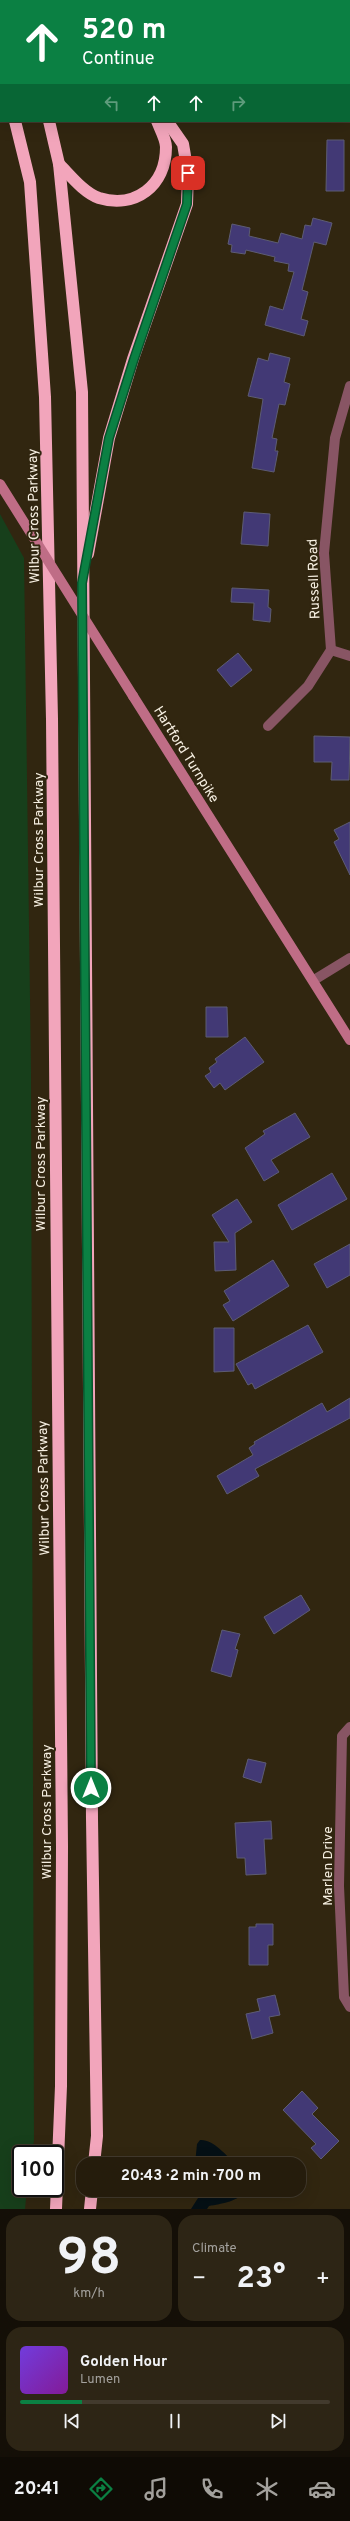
<!DOCTYPE html>
<meta charset="utf-8">
<style>
:root{--surface:#251c0c;--page:#2d2515;--text:#f1f3f6;--muted:#a3a19d;--line:#423a2d;--accent:#0b8043}
body{margin:0;font-family:Overpass,sans-serif;background:var(--page);color:var(--text);height:100vh;display:flex;flex-direction:column;font-size:15px;white-space:nowrap}
*{box-sizing:border-box;margin:0}
p{font-size:13px;color:var(--muted)}
.icon{flex:none;width:22px;height:22px;fill:none;stroke:currentColor;stroke-width:2;stroke-linecap:round;stroke-linejoin:round}
.map{position:relative;height:2209px;overflow:hidden}
.drawer{display:flex;flex-direction:column;gap:6px;padding:6px;background:#140f07;flex:1}
.drawer>*{flex:none}
.guide{position:absolute;left:0px;top:0px;width:350px;height:122px;box-shadow:0 4px 16px #0002,0 0 0 1px var(--line);background:#0b8043;color:#fff;overflow:hidden}
.speed{position:absolute;left:12px;top:2145px;display:flex;gap:8px;font-size:20px;font-weight:700;text-align:center}
.speed>*{display:grid;place-content:center;width:52px;height:52px;border-radius:50%;background:var(--surface);box-shadow:0 4px 16px #0002,0 0 0 1px var(--line);line-height:1}
.speed .limit{border:2px solid #111;border-radius:6px;background:#fff;color:#111}
.pin{position:absolute;display:grid;place-items:center;width:34px;height:34px;color:#fff;margin:-17px;border-radius:8px;box-shadow:0 2px 6px #0006}
.me{position:absolute;width:44px;margin:-22px;rotate:0deg;stroke-linejoin:round;filter:drop-shadow(0 0 3px #0008)}
.turn{display:flex;align-items:center;gap:14px;height:84px;padding:0 16px;font-size:18px}
.turn .icon{width:52px;height:52px;stroke-width:2.5}
.turn b{display:block;font-size:28px;line-height:34px}
.lanes{display:flex;align-items:center;height:38px;padding:0 16px;background:#0003;justify-content:center;gap:20px;direction:ltr}
.lanes .off{opacity:.35}
.big{font-size:30px;font-weight:700;line-height:1.1}
.drawer .tile{flex:1;display:flex;flex-direction:column;justify-content:center;gap:6px;min-width:0;padding:0 14px;border-radius:16px;background:var(--page)}
.drawer .dial{align-items:center;gap:0}
.dial b{font-size:52px;line-height:1}
.song{display:flex;align-items:center;gap:12px}
.cover{width:48px;height:48px;border-radius:6px;background:linear-gradient(135deg,hsl(260 70% 55%),hsl(290 70% 35%))}
.played{height:4px;border-radius:2px;background:linear-gradient(90deg,var(--accent) 20%,var(--line) 20%)}
.keys{display:flex;justify-content:space-around;direction:ltr}
.heat{display:flex;justify-content:space-between;align-items:center;font-size:22px;direction:ltr}
.drawer .tiles{flex:1;display:grid;gap:6px;grid-template-columns:1fr 1fr}
.tile:last-child{grid-column:span 2}
.trip{position:absolute;left:76px;top:2157px;width:230px;height:40px;border-radius:16px;background:var(--surface);box-shadow:0 4px 16px #0002,0 0 0 1px var(--line);font-weight:700;line-height:40px;text-align:center}
.dock{display:flex;height:64px;justify-content:space-around;align-items:center;background:#0f0b05;color:var(--muted)}
.dock .icon{width:28px;height:28px}
.dock .on{color:var(--accent)}
.dock b{font-size:18px;color:var(--text)}
.map>svg:first-child{display:block}
.green{fill:#173f1b}
.water{fill:#051015}
.building{fill:#423975;stroke:#5d5c74}
.lines{fill:none;stroke-linecap:round;stroke-linejoin:round}
.minor{stroke:#885564;stroke-width:10}
.secondary{stroke:#bf6d86;stroke-width:10}
.motorway{stroke:#f2a5bb;stroke-width:12}
.secondary-bridge{stroke:#bf6d86;stroke-width:10}
.route-casing{stroke:#07532c;stroke-width:10}
.route{stroke:#0b8043;stroke-width:7}
.labels{text-anchor:middle;stroke-width:4;stroke-linejoin:round;paint-order:stroke}
.street-label{font-size:14px;fill:#f6efe1;stroke:#312610}
</style>
<div class="map">
<svg width="350" height="2209" viewBox="0 0 350 2209">
<rect width="100%" height="100%" fill="#312610"/>
<path class="green" d="M 0,514 L 24,558 L 31,1072 L 34,2140 L 32,2154 L 21,2154 L 21,2188 L 27,2188 L 25,2209 L 0,2209 Z"/>
<g class="water">
<path d="M 200,2140 C 213,2139 226,2155 235,2164 L 195,2164 L 197,2144 Z"/>
<path d="M 195,2190 L 246,2190 C 240,2201 221,2204 209,2206 L 207,2209 L 191,2209 L 198,2198 Z"/>
</g>
<g class="building">
<path d="M 327,140 L 344,140 L 344,191 L 326,191 Z"/>
<path d="M 313,218 L 332,223 L 326,245 L 314,242 L 302,290 L 308,292 L 301,319 L 308,321 L 304,336 L 265,325 L 270,306 L 283,310 L 294,272 L 288,271 L 289,264 L 274,261 L 275,257 L 246,250 L 245,254 L 231,252 L 232,245 L 228,244 L 232,224 L 250,228 L 249,236 L 278,243 L 281,233 L 302,239 L 305,225 L 311,226 Z"/>
<path d="M 270,353 L 290,358 L 284,382 L 290,384 L 285,405 L 279,404 L 272,438 L 277,439 L 275,451 L 278,451 L 274,472 L 252,468 L 263,399 L 248,396 L 258,358 L 268,361 Z"/>
<path d="M 244,512 L 270,514 L 268,546 L 241,544 Z"/>
<path d="M 232,588 L 269,590 L 268,607 L 271,609 L 270,622 L 253,620 L 254,603 L 231,602 Z"/>
<path d="M 238,653 L 252,670 L 231,687 L 217,670 Z"/>
<path d="M 314,736 L 350,737 L 349,780 L 331,780 L 332,762 L 314,762 Z"/>
<path d="M 350,822 L 350,875 L 334,842 L 339,839 L 334,830 Z"/>
<path d="M 206,1007 L 227,1007 L 228,1037 L 206,1037 Z"/>
<path d="M 245,1037 L 264,1062 L 225,1090 L 220,1083 L 214,1088 L 205,1076 L 211,1072 L 209,1068 L 217,1062 L 215,1059 Z"/>
<path d="M 295,1113 L 310,1137 L 271,1160 L 279,1172 L 264,1181 L 245,1148 L 265,1134 L 263,1131 Z"/>
<path d="M 332,1173 L 347,1199 L 292,1230 L 278,1205 Z"/>
<path d="M 237,1199 L 252,1222 L 235,1233 L 236,1270 L 215,1271 L 214,1242 L 229,1242 L 212,1215 Z"/>
<path d="M 350,1244 L 350,1275 L 327,1288 L 314,1264 Z"/>
<path d="M 273,1260 L 289,1286 L 233,1321 L 223,1305 L 230,1301 L 224,1291 Z"/>
<path d="M 308,1325 L 323,1352 L 255,1389 L 252,1383 L 248,1385 L 236,1364 Z"/>
<path d="M 214,1328 L 234,1328 L 234,1371 L 214,1372 Z"/>
<path d="M 350,1398 L 350,1418 L 255,1469 L 259,1476 L 227,1494 L 217,1476 L 253,1455 L 249,1448 L 255,1444 L 254,1442 L 322,1403 L 327,1412 Z"/>
<path d="M 301,1595 L 310,1610 L 274,1634 L 264,1617 Z"/>
<path d="M 222,1630 L 240,1634 L 235,1649 L 238,1650 L 231,1677 L 211,1671 Z"/>
<path d="M 248,1759 L 266,1763 L 261,1783 L 243,1777 Z"/>
<path d="M 271,1821 L 272,1839 L 264,1839 L 266,1874 L 246,1875 L 245,1858 L 237,1858 L 235,1823 Z"/>
<path d="M 256,1924 L 273,1924 L 273,1945 L 268,1945 L 268,1965 L 249,1965 L 249,1927 L 256,1927 Z"/>
<path d="M 275,1995 L 280,2015 L 269,2017 L 273,2033 L 252,2039 L 246,2014 L 260,2011 L 257,1999 Z"/>
<path d="M 302,2091 L 318,2108 L 312,2114 L 339,2141 L 321,2159 L 311,2148 L 316,2144 L 283,2110 Z"/>
</g>
<g class="lines">
<g class="minor">
<path d="M 313,0 L 314,1"/>
<path d="M 349,43 L 350,44"/>
<path d="M 331,650 L 350,656"/>
<path d="M 268,726 L 308,686 L 331,650 L 324,553 L 335,438 L 350,386"/>
<path d="M 314,980 L 350,958"/>
<path d="M 350,1727 L 342,1736 L 339,1886 L 344,1997 L 350,2007"/>
</g>
<g class="secondary">
<path d="M 67,1 L 68,0"/>
<path d="M 0,54 L 1,53"/>
<path d="M 133,696 L 350,1040"/>
</g>
<g class="motorway">
<path d="M 25,0 L 25,1"/>
<path d="M 78,0 L 79,1"/>
<path d="M 0,62 L 1,66"/>
<path d="M 15,121 L 30,182 L 45,397 L 52,719 L 62,1846 L 61,2086 L 56,2209"/>
<path d="M 49,121 L 59,164 L 82,392 L 92,1819 L 97,2136 L 94,2164"/>
<path d="M 59,164 C 70,175 84,193 99,198 C 135,209 166,186 166,147 C 166,139 160,129 157,121"/>
<path d="M 88,554 L 109,438 L 133,359 L 187,204 L 188,173 L 183,144 L 167,121"/>
<path d="M 90,2209 L 92,2190"/>
</g>
<path class="secondary-bridge" d="M 0,484 L 133,696"/>
</g>
<g class="lines">
<defs>
<path id="route" d="M 91,1788 L 82,583 L 109,438 L 134,359 L 187,204 L 188,173"/>
</defs>
<use href="#route" class="route-casing"/>
<use href="#route" class="route"/>
</g>
<g class="labels">
<g class="street-label">
<text transform="translate(33 516) rotate(-91)" y="5">Wilbur Cross Parkway</text>
<text transform="translate(313 579) rotate(-92)" y="5">Russell Road</text>
<text transform="translate(187 754) rotate(58)" y="5">Hartford Turnpike</text>
<text transform="translate(38 840) rotate(-90)" y="5">Wilbur Cross Parkway</text>
<text transform="translate(40 1164) rotate(-90)" y="5">Wilbur Cross Parkway</text>
<text transform="translate(43 1488) rotate(-91)" y="5">Wilbur Cross Parkway</text>
<text transform="translate(46 1812) rotate(-90)" y="5">Wilbur Cross Parkway</text>
<text transform="translate(327 1866) rotate(-90)" y="5">Marlen Drive</text>
</g>
</g>
</svg>
<div class="speed"><div class="limit">100</div></div>
<div class="pin" style="left:188px;top:173px;background:#d93025"><svg class="icon" aria-label="arrive" viewBox="0 0 24 24"><path d="M6 21V4h12l-3 4 3 4H6"/></svg></div>
<svg class="me" style="left:91px;top:1788px" viewBox="-20 -20 40 40"><circle r="17" fill="#0b8043" stroke="#fff" stroke-width="3"/><path d="M0-11L8 9 0 5-8 9z" fill="#fff"/></svg>
<div class="trip">20:43 · 2 min · 700 m</div>
<div class="guide">
<div class="turn"><svg class="icon" aria-label="ahead" viewBox="0 0 24 24"><path d="M12 20V5M6 11l6-6 6 6"/></svg><div><b>520 m</b>Continue</div></div>
<div class="lanes"><svg class="icon off" aria-label="left" viewBox="0 0 24 24"><path d="M17 20v-9H6M10 6l-5 5 5 5"/></svg><svg class="icon" aria-label="ahead" viewBox="0 0 24 24"><path d="M12 20V5M6 11l6-6 6 6"/></svg><svg class="icon" aria-label="ahead" viewBox="0 0 24 24"><path d="M12 20V5M6 11l6-6 6 6"/></svg><svg class="icon off" aria-label="right" viewBox="0 0 24 24"><path d="M7 20v-9h11M14 6l5 5-5 5"/></svg></div>
</div>
</div>
<section class="drawer">
<div class="tiles">
<div class="tile dial"><b>98</b><p>km/h</p></div>
<div class="tile"><p>Climate</p>
<div class="heat"><a>−</a><b class="big">23°</b><a>+</a></div>
</div>
<div class="tile">
<div class="song"><i class="cover"></i><div><b>Golden Hour</b><p>Lumen</p></div></div>
<div class="played"></div>
<div class="keys"><svg class="icon" aria-label="previous" viewBox="0 0 24 24"><path d="M18 5L8 12l10 7zM5 5v14"/></svg><svg class="icon" aria-label="pause" viewBox="0 0 24 24"><path d="M8 5v14M16 5v14"/></svg><svg class="icon" aria-label="next" viewBox="0 0 24 24"><path d="M6 5l10 7-10 7zM19 5v14"/></svg></div>
</div>
</div>
</section>
<nav class="dock">
<b>20:41</b>
<svg class="icon on" aria-label="directions" viewBox="0 0 24 24"><path d="M12 3l9 9-9 9-9-9zM9 14v-3h6M13 9l2 2-2 2"/></svg>
<svg class="icon" aria-label="music" viewBox="0 0 24 24"><path d="M9 18V5l10-2v13"/><circle cx="6" cy="18" r="3"/><circle cx="16" cy="16" r="3"/></svg>
<svg class="icon" aria-label="phone" viewBox="0 0 24 24"><path d="M5 4h4l2 5-3 2q2 4 5 5l2-3 5 2v4C11 20 4 13 5 4z"/></svg>
<svg class="icon" aria-label="climate" viewBox="0 0 24 24"><path d="M12 3v18M4 7l16 10M4 17L20 7"/></svg>
<svg class="icon" aria-label="car" viewBox="0 0 24 24"><path d="M5 17H2v-5l4-1 3-4h7l3 4 3 1v5h-3M9 17h6M6 11h13"/><circle cx="7" cy="17" r="2"/><circle cx="17" cy="17" r="2"/></svg>
</nav>
